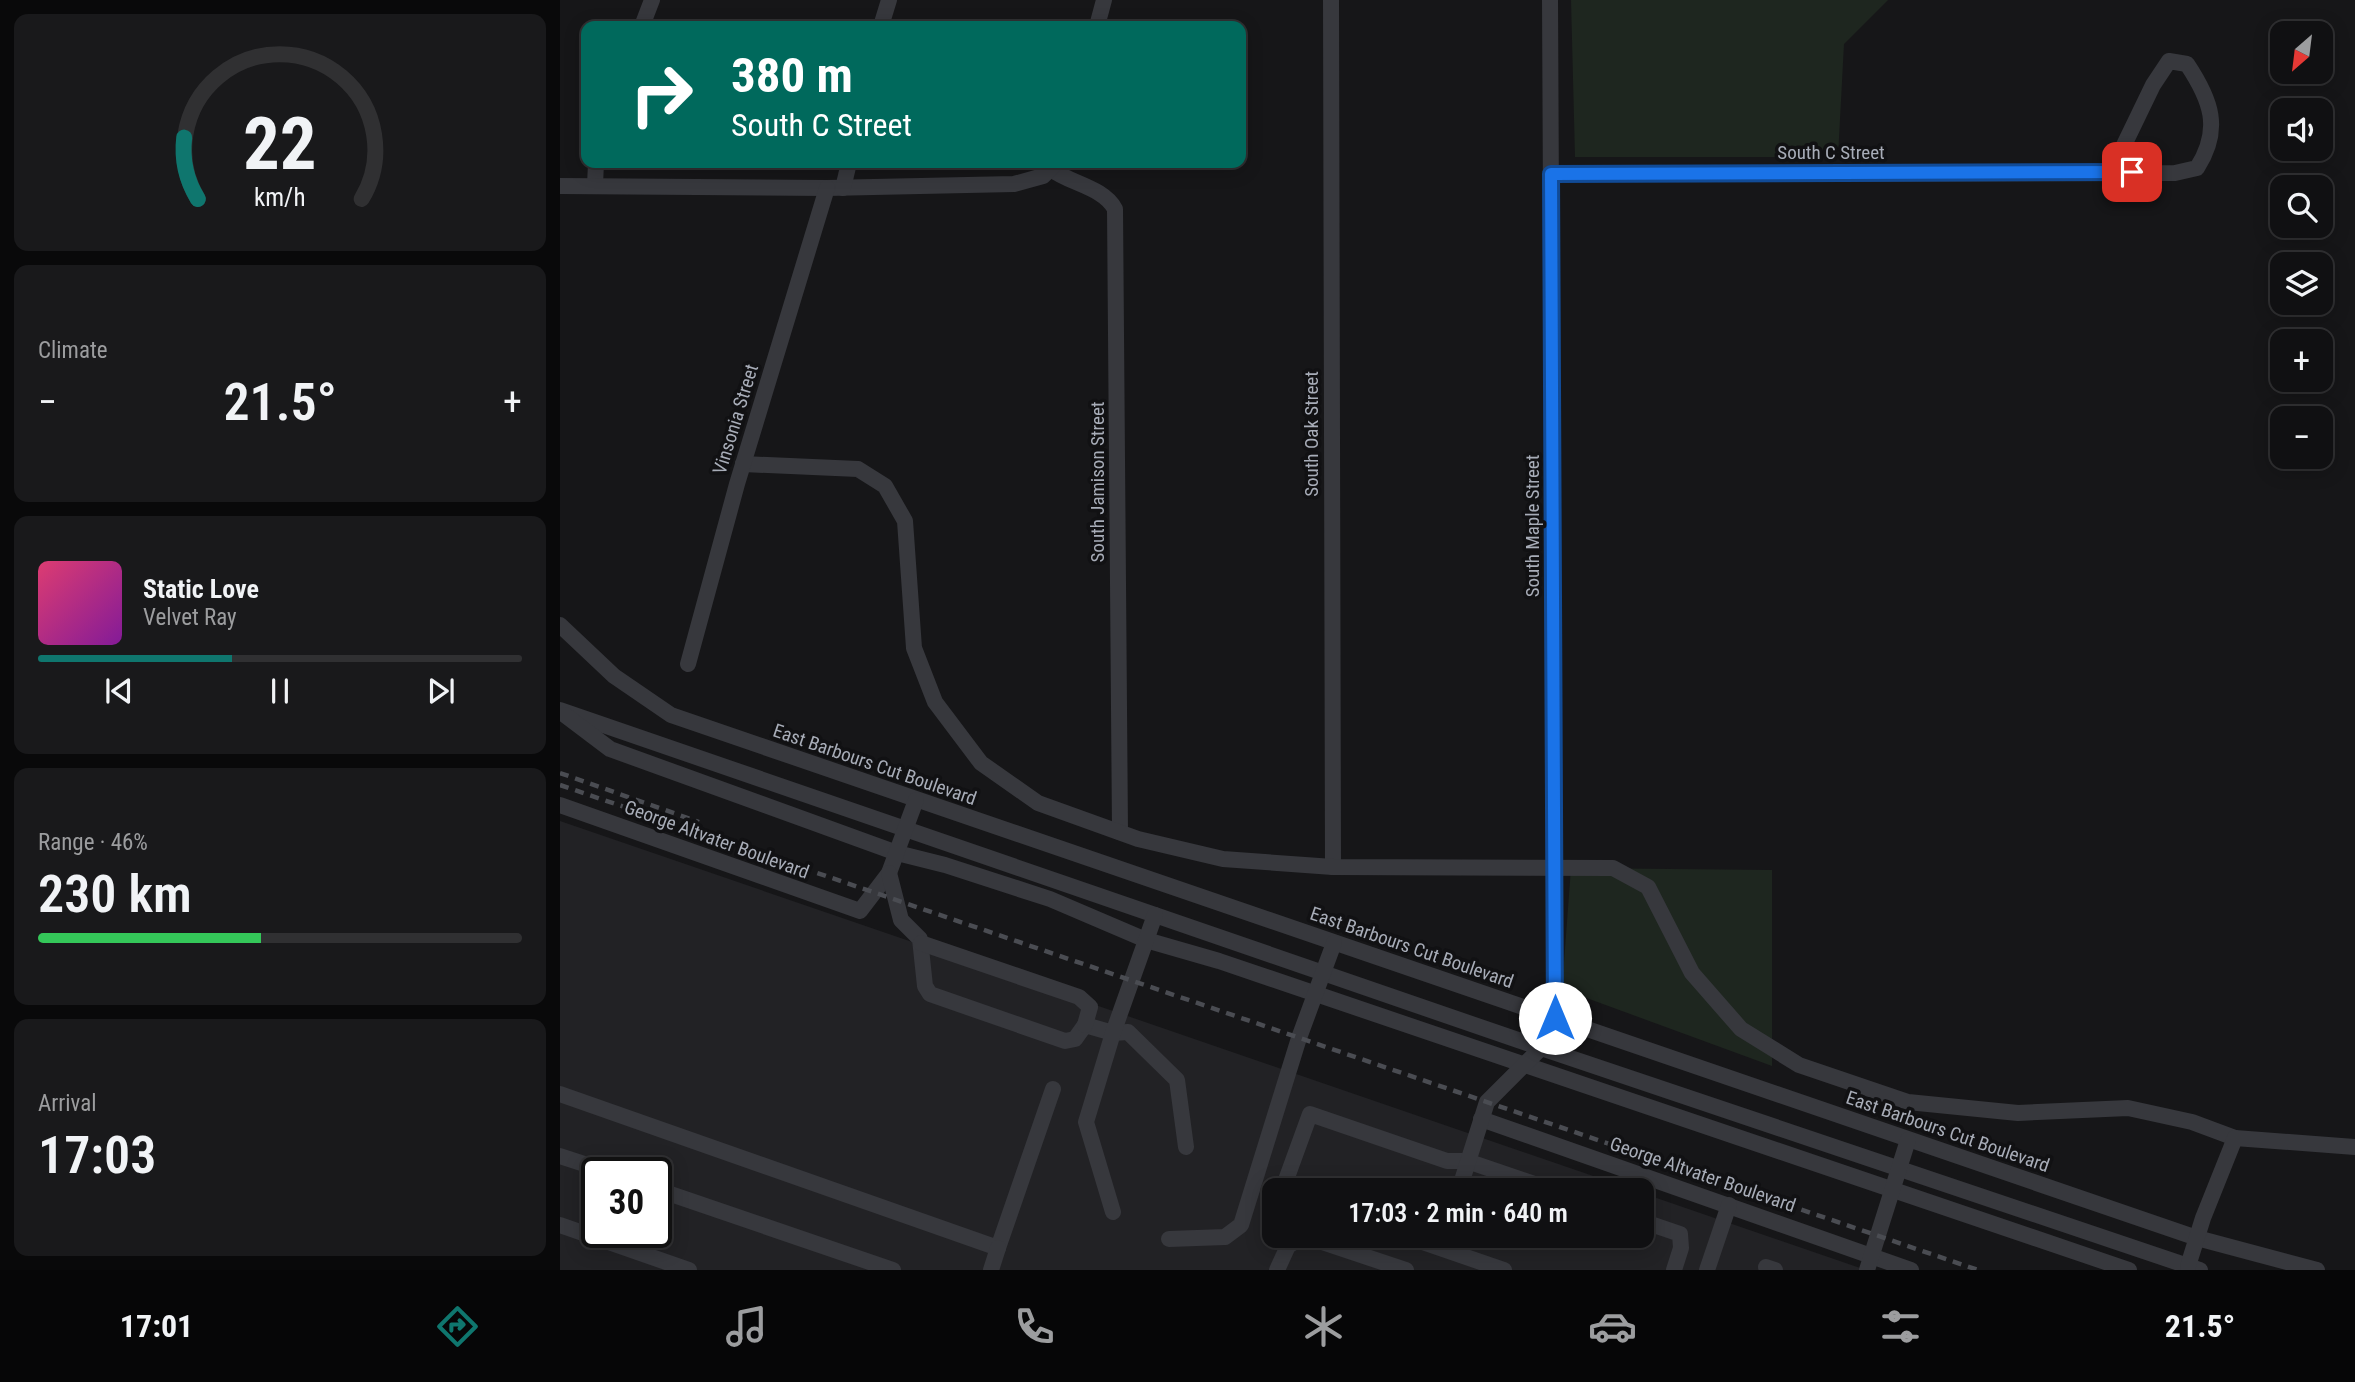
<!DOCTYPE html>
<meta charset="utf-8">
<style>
:root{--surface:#101012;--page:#19191b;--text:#f1f3f6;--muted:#9c9d9f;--line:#303032;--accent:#0f766e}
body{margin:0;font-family:"Roboto Condensed",sans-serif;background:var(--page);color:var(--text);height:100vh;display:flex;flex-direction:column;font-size:26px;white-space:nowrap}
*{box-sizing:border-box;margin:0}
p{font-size:23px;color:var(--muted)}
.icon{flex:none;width:38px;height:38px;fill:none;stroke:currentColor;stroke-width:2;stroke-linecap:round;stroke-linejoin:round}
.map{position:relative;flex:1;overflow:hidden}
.side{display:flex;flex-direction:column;gap:14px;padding:14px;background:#09090a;width:560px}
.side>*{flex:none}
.guide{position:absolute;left:21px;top:21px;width:665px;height:147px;border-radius:14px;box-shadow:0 4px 18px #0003,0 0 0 2px var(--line);background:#00695c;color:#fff;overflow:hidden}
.needle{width:46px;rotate:208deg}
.tools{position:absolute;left:1710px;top:21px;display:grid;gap:14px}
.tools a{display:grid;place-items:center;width:63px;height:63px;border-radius:14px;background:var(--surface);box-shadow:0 4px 18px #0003,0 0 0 2px var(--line);font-size:35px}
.speed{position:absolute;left:21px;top:1157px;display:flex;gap:14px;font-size:35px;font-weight:700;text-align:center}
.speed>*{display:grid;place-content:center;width:91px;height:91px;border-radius:50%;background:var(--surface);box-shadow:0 4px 18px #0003,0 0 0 2px var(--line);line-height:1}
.speed .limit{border:4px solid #111;border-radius:10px;background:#fff;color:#111}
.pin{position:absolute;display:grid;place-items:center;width:60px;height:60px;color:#fff;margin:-30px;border-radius:14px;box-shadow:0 4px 10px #0006}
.me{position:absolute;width:77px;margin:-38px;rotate:0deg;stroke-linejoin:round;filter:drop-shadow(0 0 5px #0008)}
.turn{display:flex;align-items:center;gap:24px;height:147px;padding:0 35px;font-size:32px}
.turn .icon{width:91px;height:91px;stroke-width:2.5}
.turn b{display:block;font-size:49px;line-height:60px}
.big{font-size:52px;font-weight:600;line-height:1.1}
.side .widget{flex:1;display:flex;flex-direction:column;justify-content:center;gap:10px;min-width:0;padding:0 24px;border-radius:14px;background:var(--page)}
.side .dial{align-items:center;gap:0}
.dial svg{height:182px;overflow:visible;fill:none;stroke:var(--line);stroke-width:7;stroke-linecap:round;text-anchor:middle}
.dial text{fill:var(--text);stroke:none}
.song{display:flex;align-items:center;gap:21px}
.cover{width:84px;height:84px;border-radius:10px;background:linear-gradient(135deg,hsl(340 70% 55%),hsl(290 70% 35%))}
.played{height:7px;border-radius:4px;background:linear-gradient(90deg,var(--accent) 40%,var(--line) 40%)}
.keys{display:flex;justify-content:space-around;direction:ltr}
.heat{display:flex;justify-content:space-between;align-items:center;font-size:38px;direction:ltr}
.charge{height:10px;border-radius:5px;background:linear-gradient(90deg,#34c759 46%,var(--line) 0)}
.trip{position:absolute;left:702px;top:1178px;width:392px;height:70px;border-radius:14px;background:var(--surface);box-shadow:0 4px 18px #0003,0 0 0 2px var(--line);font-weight:600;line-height:70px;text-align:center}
.tabs{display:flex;height:112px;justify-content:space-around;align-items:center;background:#060607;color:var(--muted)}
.tabs .icon{width:49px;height:49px}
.tabs .selected{color:var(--accent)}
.tabs b{font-size:32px;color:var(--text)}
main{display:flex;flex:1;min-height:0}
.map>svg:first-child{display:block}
.built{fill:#222225;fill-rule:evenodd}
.green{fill:#1e261f}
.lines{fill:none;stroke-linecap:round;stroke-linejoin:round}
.minor{stroke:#37383d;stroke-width:16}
.rail{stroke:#4a4c52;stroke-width:4.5;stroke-dasharray:9 7;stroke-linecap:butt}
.route-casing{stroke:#114b97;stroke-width:18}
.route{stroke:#1a73e8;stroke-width:12}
.labels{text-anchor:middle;stroke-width:7;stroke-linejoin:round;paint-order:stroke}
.street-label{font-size:19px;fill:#a8adb8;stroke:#111113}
</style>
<main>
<section class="side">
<div class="widget dial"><svg viewBox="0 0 100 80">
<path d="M14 69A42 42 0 1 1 86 69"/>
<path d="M14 69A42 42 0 0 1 8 42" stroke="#0f766e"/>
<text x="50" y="56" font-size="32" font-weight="700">22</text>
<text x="50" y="72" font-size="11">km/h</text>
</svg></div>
<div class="widget"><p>Climate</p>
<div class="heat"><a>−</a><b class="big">21.5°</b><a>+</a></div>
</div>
<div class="widget">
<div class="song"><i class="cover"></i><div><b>Static Love</b><p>Velvet Ray</p></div></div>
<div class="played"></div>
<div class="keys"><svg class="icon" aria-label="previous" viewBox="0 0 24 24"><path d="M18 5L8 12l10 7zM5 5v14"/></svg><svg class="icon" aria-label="pause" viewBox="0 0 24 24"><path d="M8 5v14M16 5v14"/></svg><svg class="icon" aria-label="next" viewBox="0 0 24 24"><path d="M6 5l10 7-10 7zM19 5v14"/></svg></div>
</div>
<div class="widget"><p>Range · 46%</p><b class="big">230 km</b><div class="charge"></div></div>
<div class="widget"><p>Arrival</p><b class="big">17:03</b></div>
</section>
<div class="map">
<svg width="1795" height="1270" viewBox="0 0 1795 1270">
<rect width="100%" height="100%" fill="#161618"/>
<path class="built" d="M 0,821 L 1074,1190 L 714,1190 L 714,1236 L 1082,1236 L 1082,1193 L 1306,1270 L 0,1270 ZM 37,1172 L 96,1172 L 96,1232 L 37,1232 Z"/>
<g class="green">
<path d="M 1011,0 L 1328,0 L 1284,44 L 1278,157 L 1015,157 Z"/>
<path d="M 1011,868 L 1212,870 L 1212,1066 L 1002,989 Z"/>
</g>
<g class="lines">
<g class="minor">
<path d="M 771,0 L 773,867"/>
<path d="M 82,26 L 92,0"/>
<path d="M 321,26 L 329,0"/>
<path d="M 537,26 L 544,0"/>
<path d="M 491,169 C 511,184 543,187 555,209 L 560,832"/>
<path d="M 991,174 L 1615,173 L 1637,168 C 1662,129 1651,100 1627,64 L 1609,61 L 1593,85 L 1551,172"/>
<path d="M 35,185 L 36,163"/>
<path d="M 0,186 L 267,188 L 454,184 L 483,176 L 496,163"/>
<path d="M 283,188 L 289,163"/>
<path d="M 183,464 L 298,469 L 325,486 L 345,521 L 354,648 L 375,702 L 421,763 L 478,803 L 578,839 L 663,859 L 773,867 L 1053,868 L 1088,887 L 1132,973 L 1181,1029 L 1239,1065 L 1348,1102 L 1458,1113 L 1568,1108 L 1632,1122 L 1675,1138"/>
<path d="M 0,625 L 54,676 L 111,715 L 1637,1238 L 1757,1270"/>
<path d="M 128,664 L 177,484 L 267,188"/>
<path d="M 0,710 L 981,1048 L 1640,1270"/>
<path d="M 5,715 L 50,749 L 337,853 L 385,865 L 490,899 L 586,940 L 659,961 L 1569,1270"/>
<path d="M 0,805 L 300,911 L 329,873 L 356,800"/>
<path d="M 329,873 L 341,920 L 360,939 L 365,986 L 370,994 L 505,1041 L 515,1039 L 525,1025 L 553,1033 L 568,1032 L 617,1080 L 626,1147"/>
<path d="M 361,943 L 519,997 L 530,1007 L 525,1025"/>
<path d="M 0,1094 L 438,1248 L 493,1089"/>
<path d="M 921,1119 L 1351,1270"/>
<path d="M 0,1156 L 49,1172"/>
<path d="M 96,1189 L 333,1270"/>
<path d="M 727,1190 L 726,1180 L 750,1114 L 887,1161 L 907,1161 L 992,1190"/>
<path d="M 899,1190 L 927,1102 L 981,1048 L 995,1018 L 990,0"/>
<path d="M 553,1212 L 526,1122 L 553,1033 L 595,915"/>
<path d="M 1082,1221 L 1120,1234 L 1121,1248 L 1114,1270"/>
<path d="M 0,1225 L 129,1270"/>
<path d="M 845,1236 L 944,1270"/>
<path d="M 609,1239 L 665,1237 L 681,1225 L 739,1038 L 774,943"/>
<path d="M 1628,1266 L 1643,1218 L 1675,1138 L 1795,1147"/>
<path d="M 1206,1267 L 1215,1270"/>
<path d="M 431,1270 L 438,1248"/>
<path d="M 717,1270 L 728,1246 L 744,1236 L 846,1270"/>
<path d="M 1147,1270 L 1169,1205"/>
<path d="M 1307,1270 L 1348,1140"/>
</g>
<g class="rail">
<path d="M 0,773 L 139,822"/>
<path d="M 0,785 L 1418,1270"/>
</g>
</g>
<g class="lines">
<defs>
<path id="route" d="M 995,1018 L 991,174 L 1572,172"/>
</defs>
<use href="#route" class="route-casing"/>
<use href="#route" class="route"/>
</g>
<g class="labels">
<g class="street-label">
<text x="1271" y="159">South C Street</text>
<text transform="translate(175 419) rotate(-73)" y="7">Vinsonia Street</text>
<text transform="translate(751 434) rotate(-90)" y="7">South Oak Street</text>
<text transform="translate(537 482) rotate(-90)" y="7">South Jamison Street</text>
<text transform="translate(972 526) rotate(-90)" y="7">South Maple Street</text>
<text transform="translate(315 764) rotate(19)" y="7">East Barbours Cut Boulevard</text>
<text transform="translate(157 839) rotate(20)" y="7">George Altvater Boulevard</text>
<text transform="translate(852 947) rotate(19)" y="7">East Barbours Cut Boulevard</text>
<text transform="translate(1388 1131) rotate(19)" y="7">East Barbours Cut Boulevard</text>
<text transform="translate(1143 1174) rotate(19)" y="7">George Altvater Boulevard</text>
</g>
</g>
</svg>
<div class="tools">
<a><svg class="needle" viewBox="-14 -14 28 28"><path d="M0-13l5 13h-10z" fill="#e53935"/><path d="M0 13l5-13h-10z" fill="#9c9d9f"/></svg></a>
<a><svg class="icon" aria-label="sound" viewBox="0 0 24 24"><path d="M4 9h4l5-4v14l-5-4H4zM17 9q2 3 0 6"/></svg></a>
<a><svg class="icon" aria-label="search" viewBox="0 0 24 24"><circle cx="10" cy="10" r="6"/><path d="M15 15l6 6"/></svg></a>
<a><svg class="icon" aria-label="layers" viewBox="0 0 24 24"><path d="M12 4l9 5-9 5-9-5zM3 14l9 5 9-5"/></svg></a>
<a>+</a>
<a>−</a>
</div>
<div class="speed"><div class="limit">30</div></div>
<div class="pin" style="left:1572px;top:172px;background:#d93025"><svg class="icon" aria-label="arrive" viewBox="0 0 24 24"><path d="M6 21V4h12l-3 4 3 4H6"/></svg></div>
<svg class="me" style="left:995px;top:1018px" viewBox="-20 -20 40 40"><circle r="19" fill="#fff"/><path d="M0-13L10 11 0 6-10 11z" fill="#1a73e8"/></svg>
<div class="trip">17:03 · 2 min · 640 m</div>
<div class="guide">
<div class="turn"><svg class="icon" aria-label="right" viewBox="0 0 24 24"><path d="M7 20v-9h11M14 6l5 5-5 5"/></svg><div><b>380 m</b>South C Street</div></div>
</div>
</div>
</main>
<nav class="tabs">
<b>17:01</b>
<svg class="icon selected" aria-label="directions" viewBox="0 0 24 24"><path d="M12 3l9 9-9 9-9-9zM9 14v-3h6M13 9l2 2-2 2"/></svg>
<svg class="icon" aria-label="music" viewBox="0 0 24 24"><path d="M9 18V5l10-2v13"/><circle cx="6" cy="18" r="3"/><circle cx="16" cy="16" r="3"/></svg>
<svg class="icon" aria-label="phone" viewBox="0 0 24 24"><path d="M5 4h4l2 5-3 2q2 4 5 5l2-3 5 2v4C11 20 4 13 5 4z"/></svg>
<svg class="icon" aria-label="climate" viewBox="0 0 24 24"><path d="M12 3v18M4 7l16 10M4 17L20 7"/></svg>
<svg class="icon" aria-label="car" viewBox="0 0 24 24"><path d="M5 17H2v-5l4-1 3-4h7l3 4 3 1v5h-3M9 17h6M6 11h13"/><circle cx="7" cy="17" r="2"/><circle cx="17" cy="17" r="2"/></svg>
<svg class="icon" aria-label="filters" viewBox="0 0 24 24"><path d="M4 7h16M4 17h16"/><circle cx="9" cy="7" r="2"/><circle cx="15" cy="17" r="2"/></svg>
<b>21.5°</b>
</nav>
